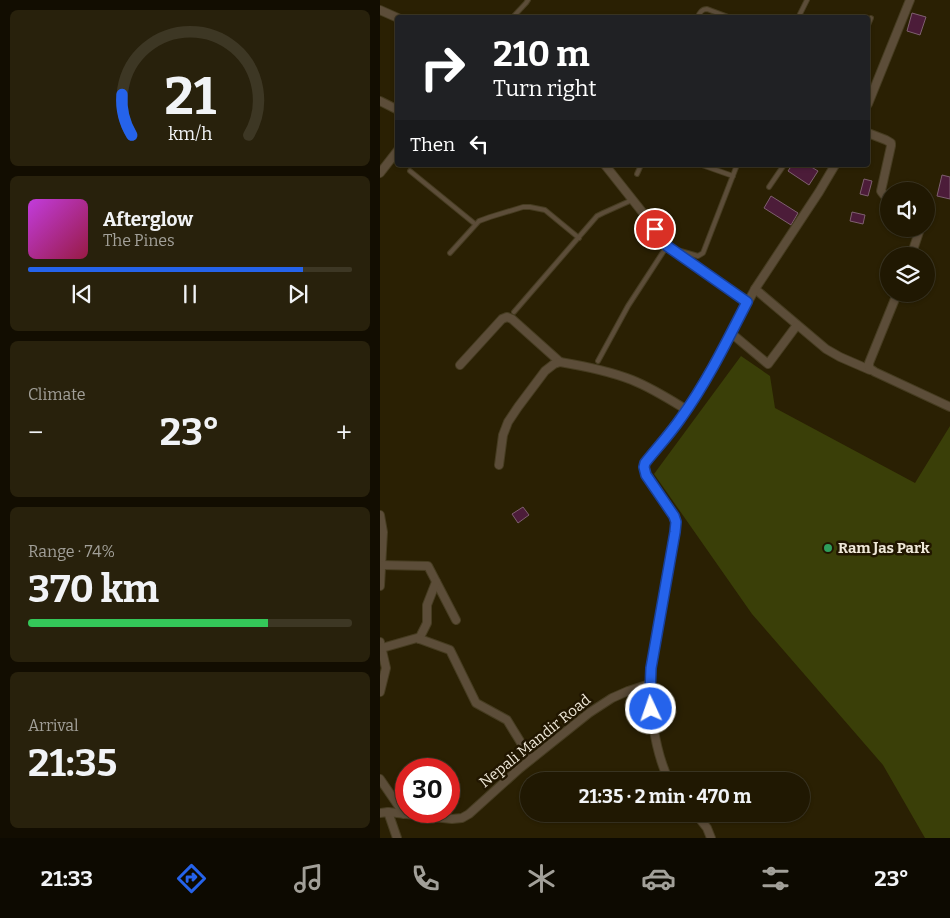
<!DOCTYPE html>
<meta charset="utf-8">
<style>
:root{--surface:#201802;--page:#28210c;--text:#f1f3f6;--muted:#a2a099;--line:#3d3724;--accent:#2563eb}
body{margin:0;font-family:Bitter,serif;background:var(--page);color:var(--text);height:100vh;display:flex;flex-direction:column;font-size:19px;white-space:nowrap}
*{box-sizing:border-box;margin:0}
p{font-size:16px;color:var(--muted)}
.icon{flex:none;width:28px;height:28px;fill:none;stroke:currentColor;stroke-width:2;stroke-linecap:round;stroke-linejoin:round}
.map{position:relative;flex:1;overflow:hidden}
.drawer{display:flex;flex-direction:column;gap:10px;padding:10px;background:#120d01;width:380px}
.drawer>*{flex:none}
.banner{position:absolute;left:15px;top:15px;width:475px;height:152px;border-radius:5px;box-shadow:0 1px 4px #0004,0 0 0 1px var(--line);background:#202124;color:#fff;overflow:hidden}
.controls{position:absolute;left:500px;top:182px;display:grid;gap:10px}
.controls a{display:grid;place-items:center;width:55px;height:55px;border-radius:50%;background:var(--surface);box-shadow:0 1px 4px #0004,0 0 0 1px var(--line);font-size:25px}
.speed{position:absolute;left:15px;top:758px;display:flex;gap:10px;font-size:25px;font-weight:700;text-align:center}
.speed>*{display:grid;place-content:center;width:65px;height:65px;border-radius:50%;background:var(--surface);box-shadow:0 1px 4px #0004,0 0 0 1px var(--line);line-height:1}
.speed .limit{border:8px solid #d22;background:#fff;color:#111}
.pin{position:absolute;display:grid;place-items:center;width:42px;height:42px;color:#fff;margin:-21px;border:2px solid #fff;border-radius:50%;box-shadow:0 1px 5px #0007}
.me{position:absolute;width:55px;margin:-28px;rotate:357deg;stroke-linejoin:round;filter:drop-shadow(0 0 4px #0008)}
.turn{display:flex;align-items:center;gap:18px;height:105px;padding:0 15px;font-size:22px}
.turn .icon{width:65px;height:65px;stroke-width:2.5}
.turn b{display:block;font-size:35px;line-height:42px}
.then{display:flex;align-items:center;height:48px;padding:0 15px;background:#0003;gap:10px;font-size:19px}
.big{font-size:38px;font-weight:700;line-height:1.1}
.drawer .card{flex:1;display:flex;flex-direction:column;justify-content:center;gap:8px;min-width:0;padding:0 18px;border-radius:8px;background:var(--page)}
.drawer .dial{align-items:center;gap:0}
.dial svg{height:130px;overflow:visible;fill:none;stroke:var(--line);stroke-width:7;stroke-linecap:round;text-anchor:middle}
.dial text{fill:var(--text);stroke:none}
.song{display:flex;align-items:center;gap:15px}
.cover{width:60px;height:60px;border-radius:8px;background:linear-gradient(135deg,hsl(290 70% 55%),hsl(340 70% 35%))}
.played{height:5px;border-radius:2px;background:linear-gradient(90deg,var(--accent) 85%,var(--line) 85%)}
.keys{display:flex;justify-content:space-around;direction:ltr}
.heat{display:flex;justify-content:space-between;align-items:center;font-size:28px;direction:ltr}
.charge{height:8px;border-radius:4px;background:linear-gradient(90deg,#34c759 74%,var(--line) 0)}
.trip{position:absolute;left:140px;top:772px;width:290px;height:50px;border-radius:25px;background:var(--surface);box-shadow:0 1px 4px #0004,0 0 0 1px var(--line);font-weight:700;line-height:50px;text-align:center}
.menu{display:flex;height:80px;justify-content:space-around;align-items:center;background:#0d0a01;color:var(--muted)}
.menu .icon{width:35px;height:35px}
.menu .on{color:var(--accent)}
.menu b{font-size:22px;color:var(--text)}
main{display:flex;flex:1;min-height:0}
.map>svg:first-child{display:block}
.green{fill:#3a3f08}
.building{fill:#4c1c39;stroke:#7e5f6f}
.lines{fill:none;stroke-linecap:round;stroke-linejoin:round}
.lane-casing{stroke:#463c21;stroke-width:6}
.street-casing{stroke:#463c21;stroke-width:10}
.lane{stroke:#5c4d39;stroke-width:4}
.street{stroke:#5c4d39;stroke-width:8}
.route-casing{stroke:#184099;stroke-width:12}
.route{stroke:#2563eb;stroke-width:9}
.leisure-dot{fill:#2e9e5b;stroke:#211600;stroke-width:2}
.labels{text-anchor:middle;stroke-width:5;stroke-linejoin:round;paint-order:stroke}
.poi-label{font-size:15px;font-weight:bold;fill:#efe8d8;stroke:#211600;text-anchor:start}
.street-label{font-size:15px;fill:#efe8d8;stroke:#211600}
</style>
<main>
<section class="drawer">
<div class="card dial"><svg viewBox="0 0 100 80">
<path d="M14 69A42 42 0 1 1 86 69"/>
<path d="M14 69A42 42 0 0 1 8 44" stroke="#2563eb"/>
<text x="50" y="56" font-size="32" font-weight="700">21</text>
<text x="50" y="72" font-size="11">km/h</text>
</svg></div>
<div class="card">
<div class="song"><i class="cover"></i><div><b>Afterglow</b><p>The Pines</p></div></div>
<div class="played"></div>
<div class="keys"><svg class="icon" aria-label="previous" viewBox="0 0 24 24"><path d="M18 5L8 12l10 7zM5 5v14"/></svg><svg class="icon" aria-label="pause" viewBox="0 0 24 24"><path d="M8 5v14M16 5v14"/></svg><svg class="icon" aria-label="next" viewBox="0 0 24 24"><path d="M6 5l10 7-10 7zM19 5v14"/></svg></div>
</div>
<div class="card"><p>Climate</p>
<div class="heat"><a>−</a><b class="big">23°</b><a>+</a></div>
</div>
<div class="card"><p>Range · 74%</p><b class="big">370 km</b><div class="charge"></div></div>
<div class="card"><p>Arrival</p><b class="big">21:35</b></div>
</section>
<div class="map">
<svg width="570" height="838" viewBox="0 0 570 838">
<rect width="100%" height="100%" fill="#2a2003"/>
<path class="green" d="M 361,356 L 390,376 L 395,408 L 535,483 L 570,426 L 570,838 L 545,838 L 503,765 L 372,614 L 274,474 Z"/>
<g class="building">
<path d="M 532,13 L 546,17 L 540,35 L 527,31 Z"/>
<path d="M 412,165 L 428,165 L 438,171 L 429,185 L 408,171 Z"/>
<path d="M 562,175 L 570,177 L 570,199 L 557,196 Z"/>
<path d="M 484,179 L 492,181 L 488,196 L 480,194 Z"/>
<path d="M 391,196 L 418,213 L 411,225 L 384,208 Z"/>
<path d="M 472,212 L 485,215 L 483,224 L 470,221 Z"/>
<path d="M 143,507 L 149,515 L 138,523 L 132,514 Z"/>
</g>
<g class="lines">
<defs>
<g id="lane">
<path d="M 132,18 L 146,3 L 148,0"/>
<path d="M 225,18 L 225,17"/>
<path d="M 317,18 C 320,12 322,9 327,9 L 351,18"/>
<path d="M 418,18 L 427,0"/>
<path d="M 488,25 L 491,18"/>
<path d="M 322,165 L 353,176"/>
<path d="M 30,171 L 95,224"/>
<path d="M 257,174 L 261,165"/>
<path d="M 389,187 L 404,165"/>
<path d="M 297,250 L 318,256 L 323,253 L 357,165"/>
<path d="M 70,253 L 99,221 L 110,217 L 143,207 L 150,207 L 165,210 L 199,238"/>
<path d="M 134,312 L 217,216 L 223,213 L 252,200"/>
<path d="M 218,361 L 248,306 L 287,246"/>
</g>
<g id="street">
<path d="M 0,10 L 18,18"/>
<path d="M 0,101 L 18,110"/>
<path d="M 488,104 L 530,0"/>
<path d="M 488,133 L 506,140 L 511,143 L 511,146 L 501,191 L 504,195 L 509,196"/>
<path d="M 225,165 L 267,218 L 287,246 L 367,302"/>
<path d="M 0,173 L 18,150"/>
<path d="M 546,207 L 546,210"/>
<path d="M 531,256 L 540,229"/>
<path d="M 375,289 L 446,349 L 460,357 L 490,370"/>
<path d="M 517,294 L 489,363 L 489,368 L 495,372 L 570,407"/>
<path d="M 351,333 L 388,364 L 417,325"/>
<path d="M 80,365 L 122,319 L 127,317 L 132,319 L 180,362"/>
<path d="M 119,465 L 123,435 L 128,422 L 138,407 L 165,371 L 174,364 L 180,362 C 204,366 229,371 252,380 C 272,388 289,399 307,410"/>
<path d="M 0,515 L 3,532 L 0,586"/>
<path d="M 1,565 L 48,566 L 76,620"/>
<path d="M 39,639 L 47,623 L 47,605 L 56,582"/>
<path d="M 0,642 L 6,668 L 0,692"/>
<path d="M 2,648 L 37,638 L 70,650 L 96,703 L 127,720 L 151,759"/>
<path d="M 0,779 L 24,814"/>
<path d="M 289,781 C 274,749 268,703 271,668 L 295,533 L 296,522 L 294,516 L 266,475 L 264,467 L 265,463 L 307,410 L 341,352 L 375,289 L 439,192 L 455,165"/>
<path d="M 8,812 L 17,838"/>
<path d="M 0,813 L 8,812 L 72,819 L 82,818 L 89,814 L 139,769 L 209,713 L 232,698 L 248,691 L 270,684"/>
<path d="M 316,814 L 327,828 L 331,838"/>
</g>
</defs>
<use href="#lane" class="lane-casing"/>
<use href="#street" class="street-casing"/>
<use href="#lane" class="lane"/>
<use href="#street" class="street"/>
</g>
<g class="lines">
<defs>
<path id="route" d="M 271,709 L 270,694 L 271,668 L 295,532 L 296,522 L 294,516 L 266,475 L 264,467 L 265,463 C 277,448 290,434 301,418 C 327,382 347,341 367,302 L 287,246 L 275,229"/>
</defs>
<use href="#route" class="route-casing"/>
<use href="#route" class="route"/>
</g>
<circle class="leisure-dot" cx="448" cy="548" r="5"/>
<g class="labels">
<g class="poi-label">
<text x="458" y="553">Ram Jas Park</text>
</g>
<g class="street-label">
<text transform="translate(155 741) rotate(-39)" y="5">Nepali Mandir Road</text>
</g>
</g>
</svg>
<div class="controls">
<a><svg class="icon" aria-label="sound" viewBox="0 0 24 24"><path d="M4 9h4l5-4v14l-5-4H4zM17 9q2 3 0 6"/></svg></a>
<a><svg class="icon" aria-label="layers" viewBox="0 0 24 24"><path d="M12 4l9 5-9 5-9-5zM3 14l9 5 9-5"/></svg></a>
</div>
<div class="speed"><div class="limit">30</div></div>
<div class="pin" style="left:275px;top:229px;background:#d93025"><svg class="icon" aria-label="arrive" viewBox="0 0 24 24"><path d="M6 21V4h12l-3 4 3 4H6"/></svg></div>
<svg class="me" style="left:271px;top:709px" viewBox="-20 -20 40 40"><circle r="17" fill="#2563eb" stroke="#fff" stroke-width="3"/><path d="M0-11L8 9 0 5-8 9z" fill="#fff"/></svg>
<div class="trip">21:35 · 2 min · 470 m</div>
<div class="banner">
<div class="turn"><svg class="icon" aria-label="right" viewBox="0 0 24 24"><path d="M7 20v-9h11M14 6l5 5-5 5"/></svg><div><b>210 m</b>Turn right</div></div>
<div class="then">Then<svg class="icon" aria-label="left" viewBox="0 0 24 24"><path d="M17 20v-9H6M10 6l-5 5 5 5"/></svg></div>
</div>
</div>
</main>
<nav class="menu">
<b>21:33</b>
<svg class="icon on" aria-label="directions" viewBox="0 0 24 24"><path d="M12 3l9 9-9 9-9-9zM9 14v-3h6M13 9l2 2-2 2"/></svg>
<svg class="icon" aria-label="music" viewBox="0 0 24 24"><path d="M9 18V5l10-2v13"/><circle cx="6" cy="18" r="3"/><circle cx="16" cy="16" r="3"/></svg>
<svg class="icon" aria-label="phone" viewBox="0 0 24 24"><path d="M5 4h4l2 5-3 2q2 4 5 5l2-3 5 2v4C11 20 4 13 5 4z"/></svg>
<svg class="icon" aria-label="climate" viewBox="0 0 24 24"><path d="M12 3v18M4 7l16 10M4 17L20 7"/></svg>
<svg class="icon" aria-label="car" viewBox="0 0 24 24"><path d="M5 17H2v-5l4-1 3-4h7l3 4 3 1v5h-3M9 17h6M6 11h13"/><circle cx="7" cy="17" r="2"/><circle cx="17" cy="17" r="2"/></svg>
<svg class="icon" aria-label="filters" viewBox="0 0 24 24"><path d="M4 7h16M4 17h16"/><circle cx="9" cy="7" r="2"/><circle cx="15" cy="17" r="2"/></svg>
<b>23°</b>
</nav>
